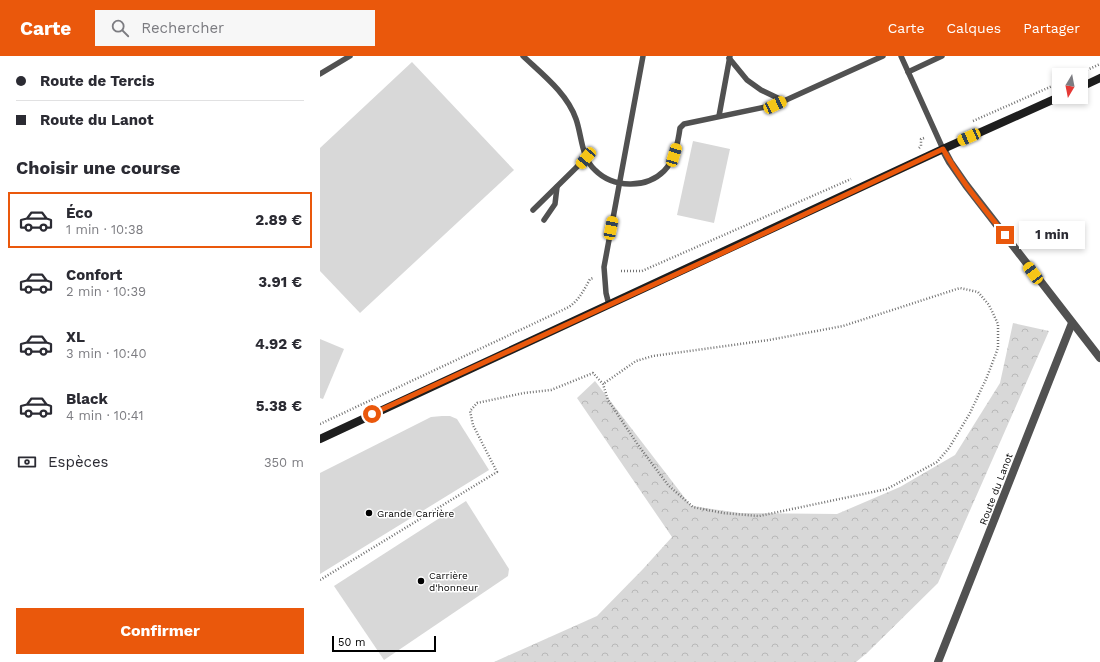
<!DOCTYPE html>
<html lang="fr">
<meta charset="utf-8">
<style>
:root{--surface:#fff;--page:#f7f7f7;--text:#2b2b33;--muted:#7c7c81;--line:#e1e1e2;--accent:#ea580c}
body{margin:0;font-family:"Work Sans",sans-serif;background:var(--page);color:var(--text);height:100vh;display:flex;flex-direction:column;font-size:15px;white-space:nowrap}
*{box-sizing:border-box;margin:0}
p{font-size:13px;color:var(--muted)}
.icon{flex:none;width:22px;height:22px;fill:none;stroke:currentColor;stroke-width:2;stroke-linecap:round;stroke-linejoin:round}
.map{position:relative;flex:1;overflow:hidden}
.drawer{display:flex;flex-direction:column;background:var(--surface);width:320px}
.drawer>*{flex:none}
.top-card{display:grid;align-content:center;height:88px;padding:0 16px;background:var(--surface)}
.needle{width:26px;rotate:190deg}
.controls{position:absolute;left:732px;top:12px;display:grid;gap:8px}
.controls a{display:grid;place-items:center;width:36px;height:36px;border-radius:0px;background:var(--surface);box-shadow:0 2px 6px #0003;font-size:20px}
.scale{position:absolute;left:12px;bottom:10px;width:104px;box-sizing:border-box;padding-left:4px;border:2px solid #000;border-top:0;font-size:11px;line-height:14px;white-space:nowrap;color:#000;-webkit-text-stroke:3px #fff;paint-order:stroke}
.end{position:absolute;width:18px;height:18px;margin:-9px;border:5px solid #ea580c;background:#fff;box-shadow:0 0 0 2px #fff}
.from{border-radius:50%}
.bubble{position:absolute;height:28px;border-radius:0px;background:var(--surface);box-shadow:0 2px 6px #0003;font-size:13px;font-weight:700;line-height:28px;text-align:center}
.car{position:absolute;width:12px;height:24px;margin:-12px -6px;border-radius:5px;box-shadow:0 0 3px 1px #0007;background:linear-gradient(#f5c518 24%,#345 0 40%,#f5c518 0 76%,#345 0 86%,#f5c518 0)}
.top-card b{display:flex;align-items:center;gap:14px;height:38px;font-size:15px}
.top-card b+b{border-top:1px solid var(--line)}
.top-card i{width:10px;height:10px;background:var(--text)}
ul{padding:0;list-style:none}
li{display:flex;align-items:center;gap:12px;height:56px;margin:0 8px 6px;padding:0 8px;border:2px solid transparent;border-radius:0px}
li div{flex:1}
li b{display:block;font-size:15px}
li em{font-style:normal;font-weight:700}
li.current{border-color:var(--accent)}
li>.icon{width:36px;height:36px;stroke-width:1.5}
h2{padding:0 16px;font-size:18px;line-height:48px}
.pay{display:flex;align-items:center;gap:10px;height:44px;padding:0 16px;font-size:15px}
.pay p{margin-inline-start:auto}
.action{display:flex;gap:8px;margin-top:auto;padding:8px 16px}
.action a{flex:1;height:46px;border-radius:0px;background:var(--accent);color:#fff;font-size:16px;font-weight:700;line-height:46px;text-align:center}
header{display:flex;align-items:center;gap:24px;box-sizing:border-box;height:56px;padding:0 20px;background:var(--accent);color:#fff}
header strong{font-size:19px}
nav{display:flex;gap:22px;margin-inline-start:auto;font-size:14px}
.search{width:280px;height:36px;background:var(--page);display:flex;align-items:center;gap:10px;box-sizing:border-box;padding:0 14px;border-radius:0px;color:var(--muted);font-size:15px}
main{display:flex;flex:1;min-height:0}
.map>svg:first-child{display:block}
.forest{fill:url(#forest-crowns)}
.garden{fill:#d8d8d8}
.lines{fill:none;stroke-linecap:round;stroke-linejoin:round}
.path{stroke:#737373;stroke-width:2.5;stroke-dasharray:1 2;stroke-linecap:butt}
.service{stroke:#515151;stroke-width:5.5}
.minor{stroke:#515151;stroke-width:8}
.secondary{stroke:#1e1e1e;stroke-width:8}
.route{stroke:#ea580c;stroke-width:5}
.poi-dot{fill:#000;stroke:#fff;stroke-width:1.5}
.labels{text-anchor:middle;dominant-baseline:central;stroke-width:3;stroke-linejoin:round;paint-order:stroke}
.street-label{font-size:10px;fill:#000;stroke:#fff}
.poi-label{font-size:10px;fill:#000;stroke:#fff;text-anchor:start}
</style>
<header>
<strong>Carte</strong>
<div class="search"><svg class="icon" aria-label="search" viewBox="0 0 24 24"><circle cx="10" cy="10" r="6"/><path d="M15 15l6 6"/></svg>Rechercher</div>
<nav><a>Carte</a><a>Calques</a><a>Partager</a></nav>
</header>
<main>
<section class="drawer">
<div class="top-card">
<b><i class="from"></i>Route de Tercis</b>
<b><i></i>Route du Lanot</b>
</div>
<h2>Choisir une course</h2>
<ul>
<li class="current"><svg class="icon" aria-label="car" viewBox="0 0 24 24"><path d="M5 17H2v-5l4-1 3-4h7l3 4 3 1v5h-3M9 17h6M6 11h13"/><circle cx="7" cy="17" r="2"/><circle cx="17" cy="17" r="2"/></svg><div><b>Éco</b><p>1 min · 10:38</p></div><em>2.89 €</em></li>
<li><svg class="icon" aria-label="car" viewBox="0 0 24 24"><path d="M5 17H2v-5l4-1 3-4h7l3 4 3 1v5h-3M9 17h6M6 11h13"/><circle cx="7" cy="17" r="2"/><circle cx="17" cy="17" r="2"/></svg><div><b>Confort</b><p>2 min · 10:39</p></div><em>3.91 €</em></li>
<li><svg class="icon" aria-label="car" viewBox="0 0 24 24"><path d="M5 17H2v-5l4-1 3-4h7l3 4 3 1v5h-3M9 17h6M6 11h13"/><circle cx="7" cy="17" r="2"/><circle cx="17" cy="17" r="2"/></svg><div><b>XL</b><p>3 min · 10:40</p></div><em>4.92 €</em></li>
<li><svg class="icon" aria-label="car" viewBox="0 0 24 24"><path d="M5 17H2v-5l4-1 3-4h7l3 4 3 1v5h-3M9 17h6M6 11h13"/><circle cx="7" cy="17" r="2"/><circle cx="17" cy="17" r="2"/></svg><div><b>Black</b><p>4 min · 10:41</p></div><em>5.38 €</em></li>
</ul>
<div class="pay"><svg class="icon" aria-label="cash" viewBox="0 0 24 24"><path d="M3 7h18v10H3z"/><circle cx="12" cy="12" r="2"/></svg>Espèces<p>350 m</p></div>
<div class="action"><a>Confirmer</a></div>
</section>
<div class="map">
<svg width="780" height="606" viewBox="0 0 780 606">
<defs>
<pattern id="forest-crowns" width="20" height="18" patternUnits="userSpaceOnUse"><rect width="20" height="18" fill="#d8d8d8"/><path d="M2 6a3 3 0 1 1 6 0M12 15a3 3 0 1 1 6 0" fill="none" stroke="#b8b8b8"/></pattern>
</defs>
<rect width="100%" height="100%" fill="#fff"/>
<path class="forest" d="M693,267L729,275L618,527L547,597L536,606H174L277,560L323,513L352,481L257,342L275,325L371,450L420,457L517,458L580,431L635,399L680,327Z"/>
<g class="garden">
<path d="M92,6L194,114L40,257L0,215V92Z"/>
<path d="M373,85L410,93L394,167L357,159Z"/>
<path d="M0,283L24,293L3,343L0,342Z"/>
<path d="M122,360H130L137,363L169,414L0,518V417L111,361Z"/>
<path d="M146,445L189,513L188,520L64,604L14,530Z"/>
</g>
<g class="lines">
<g class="path">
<path d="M756,19L780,8"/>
<path d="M653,65L739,27"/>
<path d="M599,92L601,90V83L604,82"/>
<path d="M301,215H322L531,123"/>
<path d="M0,368L249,251C259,244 264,234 270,223L273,222"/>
<path d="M0,524L177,416L153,369L150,355L157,347L204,337L231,334L273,317L283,328L288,344L318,389L348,429L373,451L403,457L439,460L567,433L617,406L629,392L650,357L667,321L678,292V268L669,249L658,236L640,232L523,270L449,284L333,300L316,305L283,328"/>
</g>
<g class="service">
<path d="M203,0C222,18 247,37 256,63C262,80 261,101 275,114C293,132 326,133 344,115C355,104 358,86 360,72L364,68L455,49L563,0"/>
<path d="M581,0L623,93"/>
<path d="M409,2L427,24L441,34L464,45"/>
<path d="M588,16L622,0"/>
<path d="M0,18L30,0"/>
<path d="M399,60L410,0"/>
<path d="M213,154L266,102"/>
<path d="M224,164L235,148L237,131"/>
<path d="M289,249L286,237L284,211L323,0"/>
</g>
<g class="minor">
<path d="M623,93L630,106L646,129L780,302"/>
<path d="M618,606L752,267"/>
</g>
<g class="secondary">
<path d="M761,31L780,22"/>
<path d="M0,383L623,93L739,41"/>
</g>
</g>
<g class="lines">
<path class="route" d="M52,358L400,198L623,93C640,124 663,151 685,179"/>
</g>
<g class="poi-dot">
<circle cx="49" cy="457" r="4"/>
<circle cx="101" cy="525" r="4"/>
</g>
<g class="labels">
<g class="street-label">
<text transform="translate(676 433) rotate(-69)">Route du Lanot</text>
</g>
<g class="poi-label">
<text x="57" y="457">Grande Carrière</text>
<text x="109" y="519">Carrière<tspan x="109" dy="12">d'honneur</tspan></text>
</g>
</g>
</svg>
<div class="controls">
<a><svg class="needle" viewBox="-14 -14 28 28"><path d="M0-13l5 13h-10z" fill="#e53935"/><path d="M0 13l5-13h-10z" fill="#7c7c81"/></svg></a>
</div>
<div class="scale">50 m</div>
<i class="end from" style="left:52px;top:358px"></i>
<i class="end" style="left:685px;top:179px"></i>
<div class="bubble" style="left:699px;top:165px;width:66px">1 min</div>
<i class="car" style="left:455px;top:49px;rotate:65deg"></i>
<i class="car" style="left:649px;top:81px;rotate:246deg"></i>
<i class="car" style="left:354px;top:99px;rotate:17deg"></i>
<i class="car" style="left:266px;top:102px;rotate:220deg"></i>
<i class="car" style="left:291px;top:172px;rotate:11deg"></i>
<i class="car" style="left:713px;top:217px;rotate:323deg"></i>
</div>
</main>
